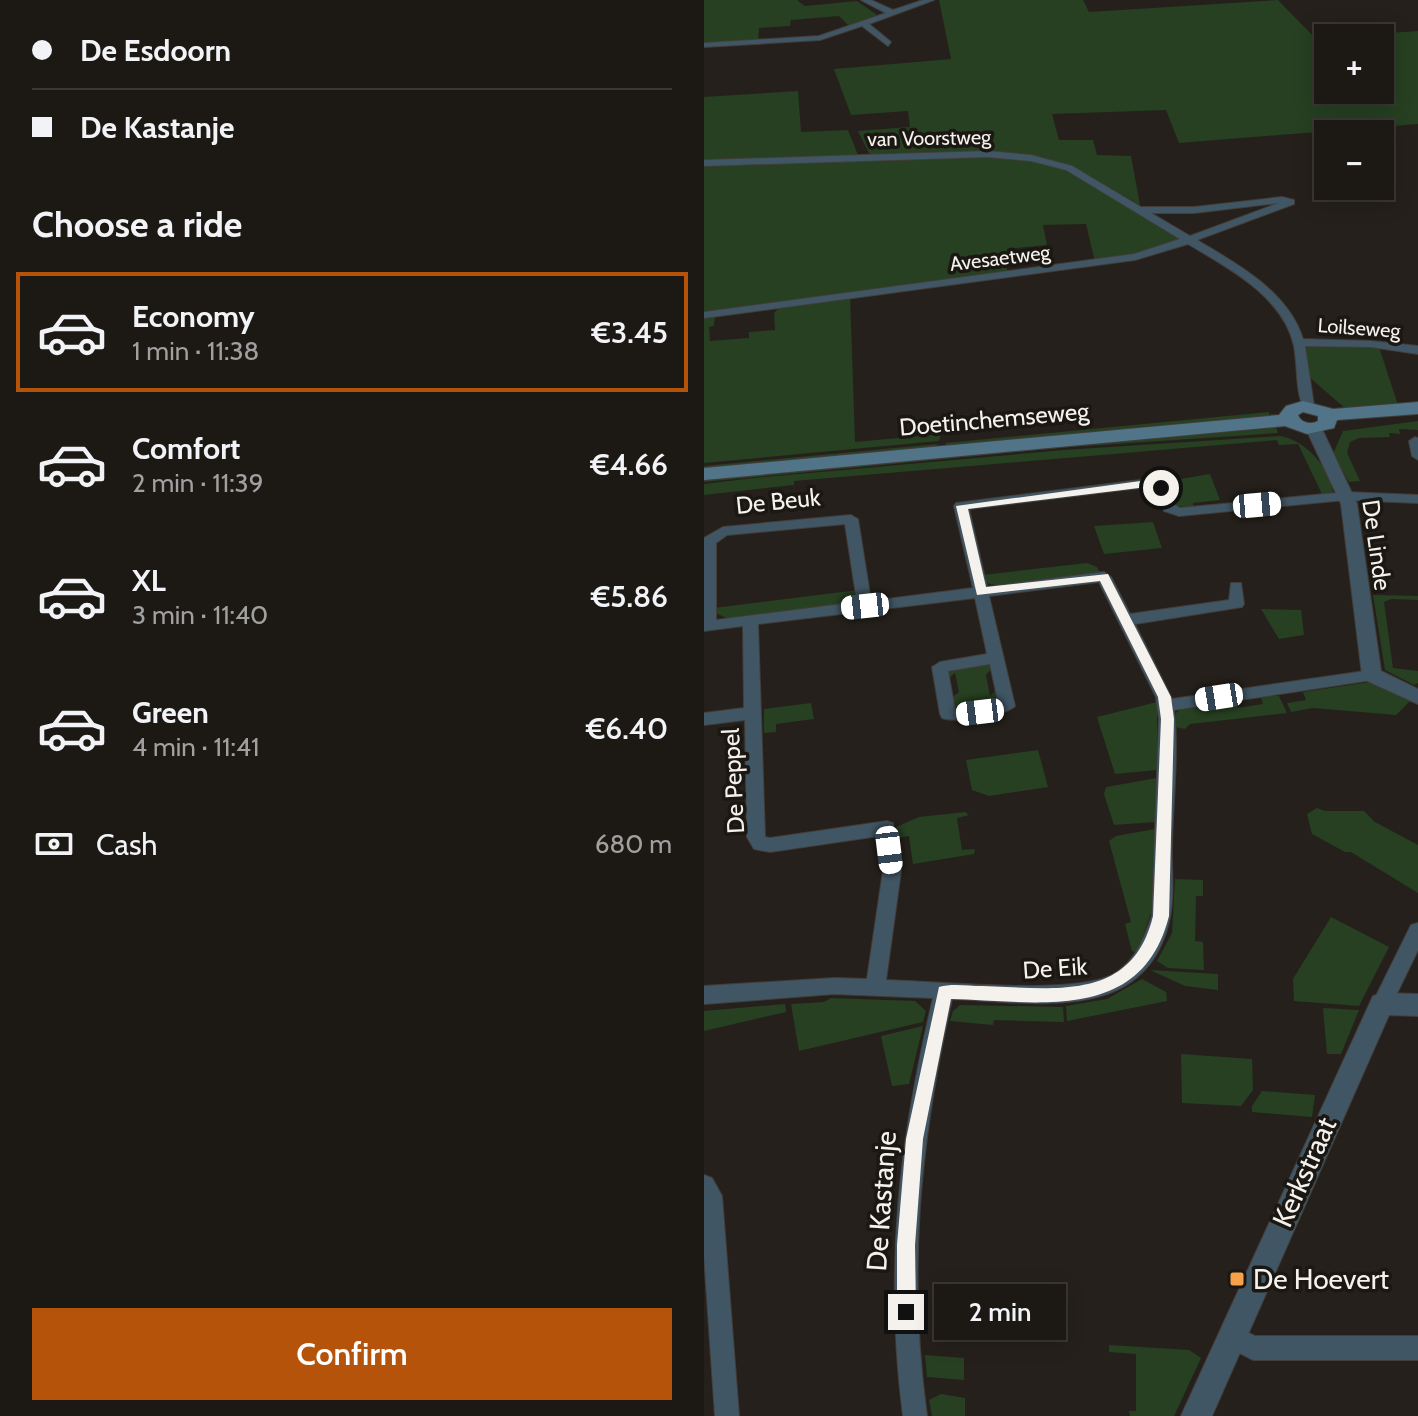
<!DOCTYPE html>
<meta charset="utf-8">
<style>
:root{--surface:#1c1814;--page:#292522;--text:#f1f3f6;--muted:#a0a0a0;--line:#3a3734;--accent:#b45309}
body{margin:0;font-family:Cabin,sans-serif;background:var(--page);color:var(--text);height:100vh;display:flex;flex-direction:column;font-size:30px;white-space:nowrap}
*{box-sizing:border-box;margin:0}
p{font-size:26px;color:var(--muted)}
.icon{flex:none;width:44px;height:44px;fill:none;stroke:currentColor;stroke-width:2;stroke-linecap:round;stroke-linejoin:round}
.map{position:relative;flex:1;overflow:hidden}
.sheet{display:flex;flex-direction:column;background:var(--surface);width:704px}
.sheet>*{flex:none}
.top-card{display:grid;align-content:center;height:176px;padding:0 32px;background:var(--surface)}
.tools{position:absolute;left:610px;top:24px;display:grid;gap:16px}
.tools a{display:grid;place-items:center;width:80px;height:80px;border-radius:0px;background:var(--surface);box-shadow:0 4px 20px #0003,0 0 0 2px var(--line);font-size:40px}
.end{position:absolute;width:36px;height:36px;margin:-18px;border:10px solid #f5f2ee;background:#111;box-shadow:0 0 0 4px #111}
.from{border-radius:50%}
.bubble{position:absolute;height:56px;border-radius:0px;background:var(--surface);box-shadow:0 4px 20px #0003,0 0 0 2px var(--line);font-size:26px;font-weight:600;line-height:56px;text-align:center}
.car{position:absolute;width:24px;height:48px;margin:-24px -12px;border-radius:10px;box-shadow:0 0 6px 2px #0007;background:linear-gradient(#fff 24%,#345 0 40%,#fff 0 76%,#345 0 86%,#fff 0)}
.top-card b{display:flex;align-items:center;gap:28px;height:76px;font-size:30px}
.top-card b+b{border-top:2px solid var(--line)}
.top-card i{width:20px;height:20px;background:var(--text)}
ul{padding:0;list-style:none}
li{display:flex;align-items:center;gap:24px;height:120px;margin:0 16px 12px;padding:0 16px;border:4px solid transparent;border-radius:0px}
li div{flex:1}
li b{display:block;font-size:30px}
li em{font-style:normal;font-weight:600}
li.selected{border-color:var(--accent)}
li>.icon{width:72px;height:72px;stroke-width:1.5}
h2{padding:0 32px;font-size:36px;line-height:96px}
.pay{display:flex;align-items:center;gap:20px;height:88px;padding:0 32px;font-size:30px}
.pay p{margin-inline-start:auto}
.primary-button{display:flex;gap:16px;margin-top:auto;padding:16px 32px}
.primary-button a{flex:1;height:92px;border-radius:0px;background:var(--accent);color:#fff;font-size:32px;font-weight:600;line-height:92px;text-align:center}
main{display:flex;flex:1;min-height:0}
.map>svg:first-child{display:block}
.green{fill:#264021;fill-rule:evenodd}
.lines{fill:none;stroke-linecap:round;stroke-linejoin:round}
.minor-casing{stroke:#423d39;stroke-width:2}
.tertiary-casing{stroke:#423d39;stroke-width:2}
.secondary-casing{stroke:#423d39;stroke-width:2}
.minor{fill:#415664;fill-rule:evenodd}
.tertiary{fill:#415664;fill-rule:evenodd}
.secondary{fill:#517489;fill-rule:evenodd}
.route{fill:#f5f2ee}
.poi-dot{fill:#f7a248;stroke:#1b1712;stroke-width:3}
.labels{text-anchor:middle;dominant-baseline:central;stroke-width:7;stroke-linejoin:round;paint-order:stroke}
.far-street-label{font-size:20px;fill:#f5f2ee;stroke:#1b1712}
.street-label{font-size:24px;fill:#f5f2ee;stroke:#1b1712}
.near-street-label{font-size:28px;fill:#f5f2ee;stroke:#1b1712}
.near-poi-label{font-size:28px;fill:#f5f2ee;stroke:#1b1712;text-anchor:start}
</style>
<main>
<section class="sheet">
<div class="top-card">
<b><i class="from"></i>De Esdoorn</b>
<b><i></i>De Kastanje</b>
</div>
<h2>Choose a ride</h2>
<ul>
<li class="selected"><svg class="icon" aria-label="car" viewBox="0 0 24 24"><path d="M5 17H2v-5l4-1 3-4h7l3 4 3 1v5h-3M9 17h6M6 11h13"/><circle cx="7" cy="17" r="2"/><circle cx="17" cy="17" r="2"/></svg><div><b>Economy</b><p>1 min · 11:38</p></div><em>€3.45</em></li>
<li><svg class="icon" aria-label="car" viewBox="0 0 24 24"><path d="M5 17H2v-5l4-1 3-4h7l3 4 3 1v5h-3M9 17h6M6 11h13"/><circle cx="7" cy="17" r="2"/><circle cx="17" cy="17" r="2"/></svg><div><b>Comfort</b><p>2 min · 11:39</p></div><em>€4.66</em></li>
<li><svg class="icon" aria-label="car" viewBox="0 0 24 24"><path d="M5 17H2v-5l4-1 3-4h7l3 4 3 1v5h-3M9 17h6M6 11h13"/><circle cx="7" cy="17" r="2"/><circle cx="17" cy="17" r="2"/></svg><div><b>XL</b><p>3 min · 11:40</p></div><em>€5.86</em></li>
<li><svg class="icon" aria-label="car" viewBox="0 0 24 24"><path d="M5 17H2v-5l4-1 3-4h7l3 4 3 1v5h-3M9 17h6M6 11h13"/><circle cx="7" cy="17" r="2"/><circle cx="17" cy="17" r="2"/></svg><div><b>Green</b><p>4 min · 11:41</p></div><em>€6.40</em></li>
</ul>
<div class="pay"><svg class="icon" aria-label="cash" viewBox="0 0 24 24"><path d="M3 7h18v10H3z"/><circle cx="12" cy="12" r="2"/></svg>Cash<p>680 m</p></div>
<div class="primary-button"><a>Confirm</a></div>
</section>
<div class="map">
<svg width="714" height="1416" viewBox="0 0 714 1416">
<rect width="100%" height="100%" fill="#25201b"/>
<g class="green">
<path d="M0,0H93L101,6L153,1L173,15L145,26L135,16L87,20L86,26L55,28L54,41L0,44Z"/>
<path d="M235,0H379L385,12L574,0L611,38L714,31V124L475,143L462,110L348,114L355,140H389L393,155L427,156L436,205L375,170L330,157L166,155L154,131L206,127L204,111L147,115L130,69L247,59ZM624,38H676V90H624Z"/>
<path d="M94,91L97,132L144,130L154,155L0,162V97Z"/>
<path d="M269,156L324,159L357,168L481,240L439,253L391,262L382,224L339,225L343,245L303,249V273L0,313V165Z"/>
<path d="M146,294L151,442L237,434L235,441L0,463V316L11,315L10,326L5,327L6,341L45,338V332L71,330L70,313L79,304Z"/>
<path d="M645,344L675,347L694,405L642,409L604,376L602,347Z"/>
<path d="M565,412L566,416L244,447L241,443Z"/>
<path d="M714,421V430L695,429L696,434L685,433L686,437L655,438L646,442L643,453L656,481L645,482L629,454L639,431Z"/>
<path d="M571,425L574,433L366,447L0,482V477Z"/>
<path d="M577,436C602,441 626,468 629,492L618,494L594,444L575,445L573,440L90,481V485L0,495V484L50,478L360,450Z"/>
<path d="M233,444L231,448L0,470V466Z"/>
<path d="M506,474L516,500L489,503L490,508L472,506L459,482Z"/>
<path d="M449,522L458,548L400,554L390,526Z"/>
<path d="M383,563L393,567L396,573L296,586L282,583L278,575Z"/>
<path d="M154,590L151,601L145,604L25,619L11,613L10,608Z"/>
<path d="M669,595L714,596V600L687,599L680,602L689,668L714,671V683L710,685L681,670Z"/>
<path d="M557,609L597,610L600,635L575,639Z"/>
<path d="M289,662L290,666L282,675L286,696L295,688L297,701L292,707L279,701L254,705L260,711H252L245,700L255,692L251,673L242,681L241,670Z"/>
<path d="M666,682L708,699L692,715L609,708L587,712L583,703L602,700L599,692Z"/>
<path d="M556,695L575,696L583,713L486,724L481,729L471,727L472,713L477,708L530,699L534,708L559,704Z"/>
<path d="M453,702V770L411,774L393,717Z"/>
<path d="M107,703L110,719L72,724V732L60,733V709Z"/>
<path d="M334,750L344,787L285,796L268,790L262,760Z"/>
<path d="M453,778L451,822L410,825L400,794L402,787Z"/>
<path d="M613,808L621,811H660L671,822L714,845V893L647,852H641L608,834L603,814Z"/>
<path d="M261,812L265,815L253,818L258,850L271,849L270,854L209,864L205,836L193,838L192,827L215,817Z"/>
<path d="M451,829L447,913L433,953L428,951L421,924L427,922L405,841L412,836Z"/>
<path d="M471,879L499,880V896H492L491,941L499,942L500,970L464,968L453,961L468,933Z"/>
<path d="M627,917L685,947L655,1006L590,1001L589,979Z"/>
<path d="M446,970L514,974V990L481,986Z"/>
<path d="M438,979L462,992L463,1001L363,1021L362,1006L403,999Z"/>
<path d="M127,998L211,1001L222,1011L219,1022L95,1051L87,1004L120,1002Z"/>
<path d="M81,1004L82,1012L0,1031V1011Z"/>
<path d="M256,1005L359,1007L360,1022L290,1020L289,1025L246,1021L249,1011Z"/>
<path d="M619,1008L655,1010L637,1054H623Z"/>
<path d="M219,1026L205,1084L188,1086L177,1036Z"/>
<path d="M477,1054L548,1059L549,1090L537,1106L478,1103Z"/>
<path d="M558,1091L611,1095L608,1117L548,1112V1106Z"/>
<path d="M405,1345L485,1350L497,1358L470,1416H426L425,1411H432V1354L405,1352Z"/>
<path d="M221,1355L260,1358V1380L223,1377Z"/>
<path d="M237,1394L261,1398V1416H228L225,1400Z"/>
</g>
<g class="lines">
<defs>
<g id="minor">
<path d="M157,0H167L189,10L219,0H230L165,24L187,42L184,46L158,26L116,40L0,47V43L115,36L182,13Z"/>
<path d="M283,151L327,155L368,166L437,207H490L578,197L590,200V204L493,240C533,264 584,291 599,339L667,341L714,346V354L667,347L601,346L610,406L608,409H600C591,390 594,367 590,346C579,296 524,268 484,244L431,260L0,318V312L430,254L476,239L362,170L327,161L283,157L0,166V160ZM575,203L486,236L447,213H490Z"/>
<path d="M711,437L714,438V460L708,456L705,441Z"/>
<path d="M444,479L460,483L471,505L476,508L642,492L714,495V503L642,500L475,516L460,511L450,489L444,487L265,509L283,587L400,572L407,577L426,614L525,600L527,583H537L540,604L538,607L431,624L468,699L668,670L676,675L668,680L470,710C475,750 469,802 468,844C467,867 471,894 466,917C444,1026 331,1002 248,999C216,1142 203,1270 223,1416H199C180,1269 195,1142 229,998L130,994L0,1004V986L130,978L163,979L179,871L175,836L66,852L50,849L43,837L41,720L0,725V713L40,708L39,626L0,631V538L19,527L147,515L154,519L167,601L269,588L250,506L252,503ZM141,524L153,602L12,620V543L23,535ZM395,582L452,697L455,719L448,916C440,938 433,958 413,972C378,997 230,981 182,980L197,871L189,823L183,821L66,838L61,837L54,624L271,598L283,654L236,662L228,667L236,714L238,718C252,723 301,716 311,706L285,596ZM286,664L294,702L251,710L244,671Z"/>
<path d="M714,923V950L685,1010L678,1013L671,1010L668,1004L671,998L707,925Z"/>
<path d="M0,1175L8,1178L18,1196L35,1416H11L0,1255Z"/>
<path d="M528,1325L551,1336H714V1360H549L520,1345L516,1337L520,1329Z"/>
</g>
<g id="tertiary">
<path d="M610,424L618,429L653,504L677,671L714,689V704L661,680L658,675L637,504L602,429Z"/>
<path d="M678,993L714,994V1016L685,1015L508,1416H477L669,996Z"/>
</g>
<path id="secondary" d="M599,401L629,409L714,402V414L633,420L630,428L603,434L581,426L0,480V468L575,415L582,406ZM599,412L614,416V421C607,425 597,423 594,415Z"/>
</defs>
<use href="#minor" class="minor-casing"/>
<use href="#tertiary" class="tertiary-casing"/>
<use href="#secondary" class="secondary-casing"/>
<use href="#minor" class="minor"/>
<use href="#tertiary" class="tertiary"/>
<use href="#secondary" class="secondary"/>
</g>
<path class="route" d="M444,480L462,488L457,491L443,487L264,509L282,587L404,574L467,697L470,719L465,916C438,1024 333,1001 247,999L219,1139L211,1245L212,1312L202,1321L193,1312V1245L202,1139L235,987C248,983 264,986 278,986C349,988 428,1003 449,916L457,719L454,697L396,581L273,595L252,506Z"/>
<rect class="poi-dot" x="525" y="1271" width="16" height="16" rx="4"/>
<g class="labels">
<g class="far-street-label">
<text transform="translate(225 138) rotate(-1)">van Voorstweg</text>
<text transform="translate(296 258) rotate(-7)">Avesaetweg</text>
<text transform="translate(655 328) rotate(4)">Loilseweg</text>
</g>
<g class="street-label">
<text transform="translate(290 419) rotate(-5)">Doetinchemseweg</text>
<text transform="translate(74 501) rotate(-6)">De Beuk</text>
<text transform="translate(673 545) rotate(82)">De Linde</text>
<text transform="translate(29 781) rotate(-93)">De Peppel</text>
<text transform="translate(351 968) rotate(-4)">De Eik</text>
</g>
<g class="near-street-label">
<text transform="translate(600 1172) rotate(-66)">Kerkstraat</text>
<text transform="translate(177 1201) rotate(-86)">De Kastanje</text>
</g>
<g class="near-poi-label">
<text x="549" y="1279">De Hoevert</text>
</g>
</g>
</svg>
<div class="tools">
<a>+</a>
<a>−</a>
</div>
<i class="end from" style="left:457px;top:488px"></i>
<i class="end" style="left:202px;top:1312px"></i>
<div class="bubble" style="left:230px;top:1284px;width:132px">2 min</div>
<i class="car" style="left:553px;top:505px;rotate:85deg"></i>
<i class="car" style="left:161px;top:606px;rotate:264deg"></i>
<i class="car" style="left:515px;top:697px;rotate:261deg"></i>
<i class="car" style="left:276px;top:712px;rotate:263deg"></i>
<i class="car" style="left:185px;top:850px;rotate:173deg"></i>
</div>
</main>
